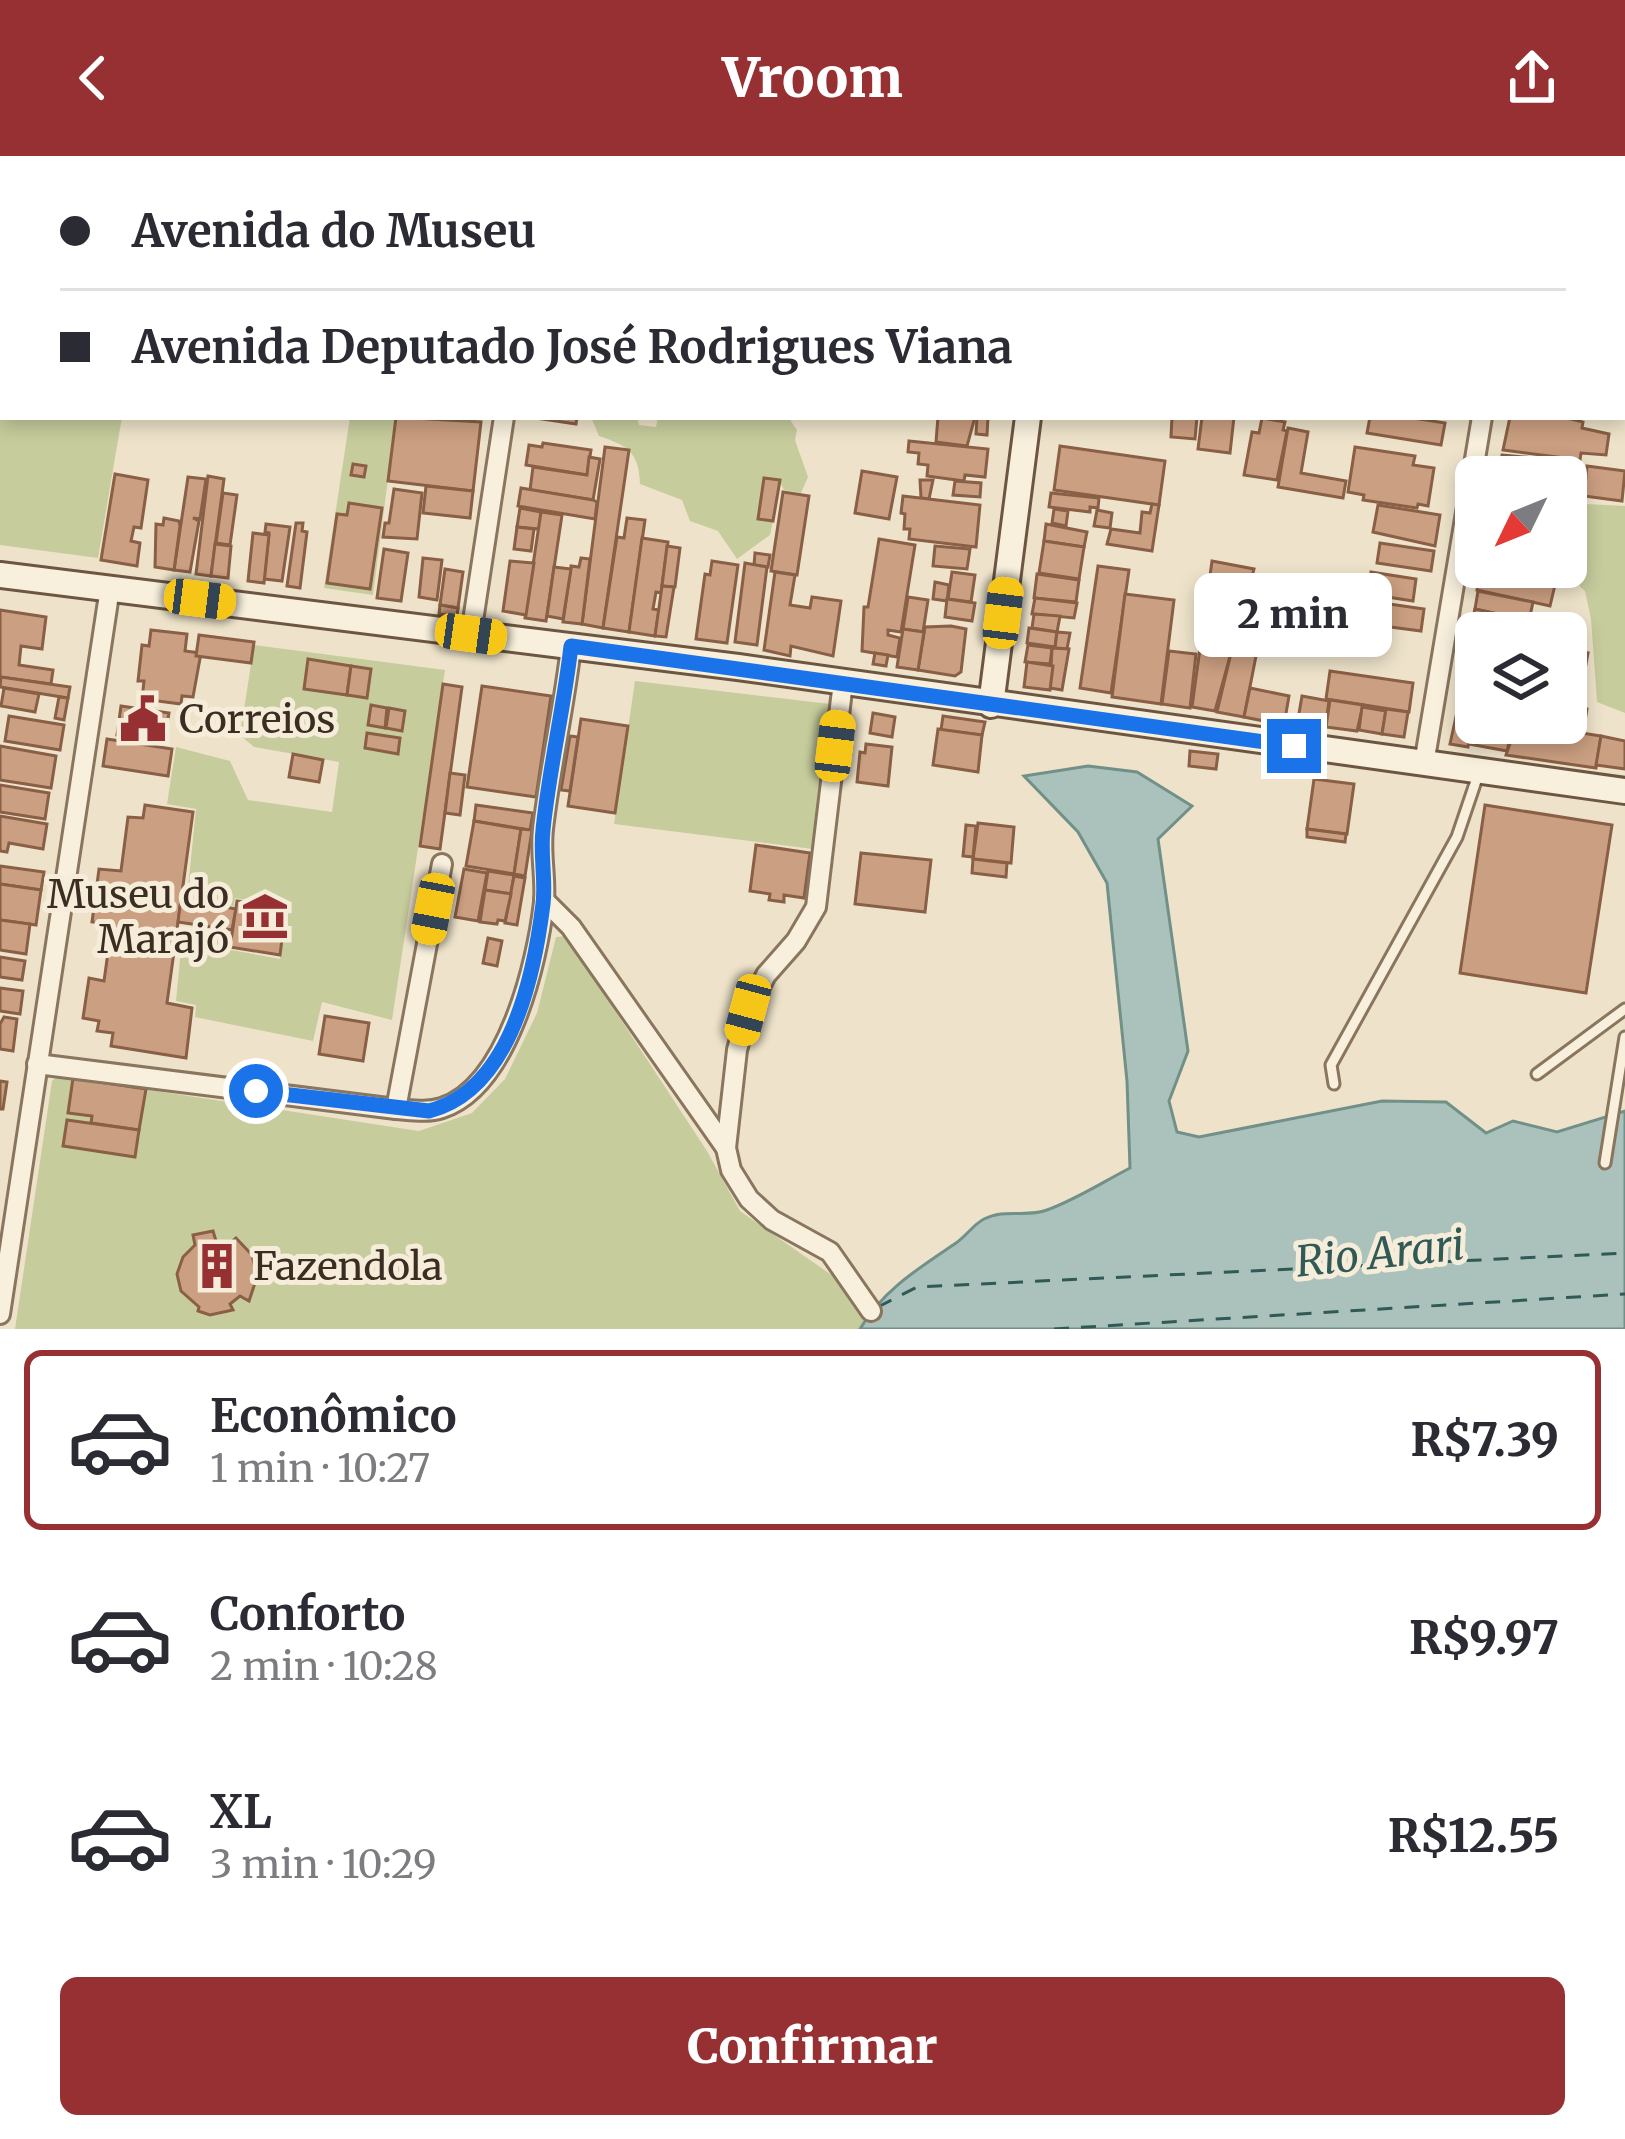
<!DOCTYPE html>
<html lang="pt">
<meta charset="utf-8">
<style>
:root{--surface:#fff;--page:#f2f2f3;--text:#2b2b33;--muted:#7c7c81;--line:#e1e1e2;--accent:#973032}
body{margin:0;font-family:Merriweather,serif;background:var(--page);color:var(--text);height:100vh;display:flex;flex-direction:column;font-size:45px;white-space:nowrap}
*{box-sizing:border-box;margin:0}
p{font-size:39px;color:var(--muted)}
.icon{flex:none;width:66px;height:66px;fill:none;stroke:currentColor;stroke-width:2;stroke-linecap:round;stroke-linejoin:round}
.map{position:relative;height:1173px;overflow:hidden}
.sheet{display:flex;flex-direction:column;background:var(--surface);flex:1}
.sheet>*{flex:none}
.hud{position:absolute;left:0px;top:0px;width:1626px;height:264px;box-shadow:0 6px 18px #0003;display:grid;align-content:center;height:264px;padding:0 60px;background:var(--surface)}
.needle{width:78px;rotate:227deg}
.controls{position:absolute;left:1455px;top:300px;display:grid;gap:24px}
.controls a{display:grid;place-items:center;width:132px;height:132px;border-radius:18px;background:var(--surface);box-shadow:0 6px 18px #0003;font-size:60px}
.end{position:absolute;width:54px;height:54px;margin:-27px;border:15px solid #1a73e8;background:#fff;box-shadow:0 0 0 6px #fff}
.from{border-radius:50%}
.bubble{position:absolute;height:84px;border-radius:18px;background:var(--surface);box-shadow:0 6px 18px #0003;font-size:39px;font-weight:800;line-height:84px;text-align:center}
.car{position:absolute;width:36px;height:72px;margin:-36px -18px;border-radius:15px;box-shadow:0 0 9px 3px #0007;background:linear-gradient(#f5c518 24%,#345 0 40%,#f5c518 0 76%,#345 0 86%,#f5c518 0)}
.hud b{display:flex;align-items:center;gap:42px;height:114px;font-size:45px}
.hud b+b{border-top:3px solid var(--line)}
.hud i{width:30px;height:30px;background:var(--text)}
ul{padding:21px 0 0;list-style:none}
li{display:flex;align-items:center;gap:36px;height:180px;margin:0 24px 18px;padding:0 36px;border:6px solid transparent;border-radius:18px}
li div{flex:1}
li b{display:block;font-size:45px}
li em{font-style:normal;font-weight:800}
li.current{border-color:var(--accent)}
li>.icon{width:108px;height:108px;stroke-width:1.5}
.action{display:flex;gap:24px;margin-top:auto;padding:24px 60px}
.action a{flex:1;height:138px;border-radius:18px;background:var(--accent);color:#fff;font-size:48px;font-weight:800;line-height:138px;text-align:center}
header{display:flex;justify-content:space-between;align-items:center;height:156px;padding:0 60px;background:var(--accent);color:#fff;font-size:54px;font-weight:800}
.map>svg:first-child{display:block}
.green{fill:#c7cc9d}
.water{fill:#aac2bb;stroke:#719188;stroke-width:3}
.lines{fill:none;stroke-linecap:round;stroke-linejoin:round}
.ferry{stroke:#315a57;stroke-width:3;stroke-dasharray:15 12;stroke-linecap:butt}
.building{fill:#cb9f81;stroke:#895f45;stroke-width:3}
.lane-casing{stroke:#8a755e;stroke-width:15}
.street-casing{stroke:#8a755e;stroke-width:24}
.secondary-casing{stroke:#6c5641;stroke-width:30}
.lane{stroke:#f8f0dd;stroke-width:9}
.street{stroke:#f8f0dd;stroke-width:18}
.secondary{stroke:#f8f0dd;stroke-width:24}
.route{stroke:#1a73e8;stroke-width:15}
.labels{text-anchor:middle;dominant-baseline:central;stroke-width:10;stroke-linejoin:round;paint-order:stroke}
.poi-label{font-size:39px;fill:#3b2d21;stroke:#f5edd9;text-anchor:start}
.water-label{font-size:42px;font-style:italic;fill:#315a57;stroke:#f5edd9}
</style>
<header><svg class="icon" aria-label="back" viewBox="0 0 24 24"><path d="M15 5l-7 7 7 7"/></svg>Vroom<svg class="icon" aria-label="share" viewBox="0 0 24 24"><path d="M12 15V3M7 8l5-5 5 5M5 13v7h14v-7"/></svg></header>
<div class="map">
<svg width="1625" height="1173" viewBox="0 0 1625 1173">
<rect width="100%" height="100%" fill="#eee3ca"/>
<g class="green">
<path d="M0,22L3,261H122L98,402L0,389Z"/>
<path d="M350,261H396L373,439L324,432Z"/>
<path d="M591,261H637L639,269L656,271L658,261H788L797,274L795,284L808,321L801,337L784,334L779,324L765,322L758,362L773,365L770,379L737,403L718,375L690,365L682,344L640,328C639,296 628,290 599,280Z"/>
<path d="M1566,347L1625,350V557L1597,546L1591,463L1585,435L1559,411H1566Z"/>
<path d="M254,489L445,514L392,864L322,846L313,885L195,861L196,849L176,845L183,772L229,777L226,793L280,803L289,752L235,742L234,750L187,742L196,653L167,648L176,591L230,605L248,644L332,656L339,606L254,591L240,579Z"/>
<path d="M635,525L830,548L813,693L614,668Z"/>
<path d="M566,780L707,995L740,1055L833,1120L871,1155L860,1173H15L52,925L58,920L419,975L472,957L505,923L537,857L556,781Z"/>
</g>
<path class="water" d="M1088,610L1137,616L1192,650L1158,683L1188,895L1169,945L1177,976L1199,981L1382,945L1446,946L1486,977L1513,965L1557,976L1625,955V1173H860C883,1134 919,1112 956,1087C966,1080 974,1068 984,1063C1005,1052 1026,1062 1047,1054C1075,1044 1103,1026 1130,1012L1127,925L1107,727L1078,676L1024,620Z"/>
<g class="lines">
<g class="ferry">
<path d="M878,1151L917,1131L1625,1097"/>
<path d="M1054,1173L1625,1138"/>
</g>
</g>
<g class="building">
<path d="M1106,0H1156L1106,3Z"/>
<path d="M396,261L481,266L473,335L388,325Z"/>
<path d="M529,261H577L576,268Z"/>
<path d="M938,261H975L967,290L936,286Z"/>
<path d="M977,261H988L987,279L976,278Z"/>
<path d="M1172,261H1197L1195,283L1171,281Z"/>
<path d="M1202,261H1234L1230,297L1198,293Z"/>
<path d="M1370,261H1407L1445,267L1441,289L1367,277Z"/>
<path d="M1510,261H1563L1583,266L1582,272L1609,278L1606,299L1581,297L1580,304L1503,294Z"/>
<path d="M1262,262L1285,266L1283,274L1287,275L1277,324L1244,319L1252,276L1259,277Z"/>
<path d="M1288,272L1308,276L1301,317L1346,325L1343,342L1278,331Z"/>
<path d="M909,285L988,293L985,321L965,319L964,325L927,320L928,309L918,308L919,297L908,296Z"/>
<path d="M543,287L591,294L587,319L526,309L529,289L542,291Z"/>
<path d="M1060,290L1165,305L1159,349L1054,334Z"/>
<path d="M605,291L629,294L603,472L582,468Z"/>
<path d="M1355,291L1415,300L1413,309L1434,312L1428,350L1418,348L1417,352L1363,344L1364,339L1348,336Z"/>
<path d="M1502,299L1546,303L1560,308L1559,315L1565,316L1564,321H1498Z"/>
<path d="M589,301L600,303L593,344L530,334L533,311L587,319Z"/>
<path d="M353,308L366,310L364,321L351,319Z"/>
<path d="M1587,310L1625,315L1622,345L1584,340Z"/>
<path d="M862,315L897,321L889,363L855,357Z"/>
<path d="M115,318L148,324L141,372L134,371L131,385L140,387L137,410L101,404Z"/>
<path d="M208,320L224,323L211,420L196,418Z"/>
<path d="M188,321L206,323L200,363L193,362L199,365L190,416L174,414Z"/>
<path d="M764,322L780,324L773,365L758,363Z"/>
<path d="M920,324H933L929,343L921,342Z"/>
<path d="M955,325L981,327L980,341L953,339Z"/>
<path d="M426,330L473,335L470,362L423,357Z"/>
<path d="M521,332L593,344L597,346L595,363L518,350Z"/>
<path d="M394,333L422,337L417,383L383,381L385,367H389Z"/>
<path d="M783,336L809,340L797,419L771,415Z"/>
<path d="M223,337L237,339L230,389L216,387Z"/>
<path d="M1051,337L1099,342L1098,352L1090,351V356L1049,351Z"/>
<path d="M903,340L980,349L976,391L909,383L910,373H904L905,358L901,357Z"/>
<path d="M349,347L382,352L370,433L327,427L337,358L347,359Z"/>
<path d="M1152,348L1159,349L1152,395L1107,388L1111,373L1140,377L1142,356L1150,357Z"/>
<path d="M1378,349L1440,359L1435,390L1373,376Z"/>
<path d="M520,352L541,356L539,373L517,371Z"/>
<path d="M1054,353L1068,355L1066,370L1052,367Z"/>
<path d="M1097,354L1112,357L1110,372L1094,370Z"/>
<path d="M541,356L562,359L546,465L525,462Z"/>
<path d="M164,362L179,365L180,370L174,414L155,411L156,368L163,369Z"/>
<path d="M627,362L645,364L629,476L603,472L617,381L624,382Z"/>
<path d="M296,367H303L302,375L307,376L300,432L287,430Z"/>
<path d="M266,368L290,371L282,425L264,423L269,377L265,376Z"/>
<path d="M1046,368L1087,376L1084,391L1044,385Z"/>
<path d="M517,371L534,373L531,395L514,393Z"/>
<path d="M253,377L269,379L264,427L248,425Z"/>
<path d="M642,382L668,386L661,437L656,436L653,453L659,454L655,480L629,476Z"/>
<path d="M879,383L915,389L901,476L888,474V479L900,482L897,501L862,495L864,451H868Z"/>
<path d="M1044,385L1084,391L1079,423L1039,417Z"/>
<path d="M1380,387L1434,395L1431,415L1377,407Z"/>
<path d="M215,388L231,390L228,422L211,420Z"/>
<path d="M667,390L680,392L675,431L662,430Z"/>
<path d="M935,390L970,393L967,413L933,410Z"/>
<path d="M384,393L408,397L401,445L377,442Z"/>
<path d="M755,397L770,399L768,411L754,409Z"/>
<path d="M423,402L442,404L437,444L419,441Z"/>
<path d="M581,402L590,403L582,468L563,466L571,410L579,411Z"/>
<path d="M510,405L534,407L526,459L503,455Z"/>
<path d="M712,405L738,409L727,487L696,483L705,418L710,419Z"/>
<path d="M1212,405L1254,413L1215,555L1192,551Z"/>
<path d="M745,407L767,411L757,489L735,486Z"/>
<path d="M1098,410L1129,414L1111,537L1080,532Z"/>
<path d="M554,411L571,413L563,463L547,460Z"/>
<path d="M1485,411H1539L1536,425L1484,414Z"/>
<path d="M445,413L463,416L458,452L440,449Z"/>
<path d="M1481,413L1555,429L1550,450L1477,434Z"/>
<path d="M775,416L795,419L790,449L810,452L812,441L841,445L833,500L791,490L790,500L764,494Z"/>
<path d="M952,416L975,419L971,446L948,443Z"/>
<path d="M1371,416L1416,423L1413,445L1368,438Z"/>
<path d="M1037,418L1079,424L1076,446L1034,442Z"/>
<path d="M935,426L949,429L947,445L933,443Z"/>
<path d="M662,430L674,431L666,481L655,480Z"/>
<path d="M1478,435L1533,446L1529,465L1475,453Z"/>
<path d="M1125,438L1174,444L1161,548L1112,541Z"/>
<path d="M908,441L928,444L923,476L903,473Z"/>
<path d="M1035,442L1077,447L1074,462L1032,458Z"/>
<path d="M947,443L975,447L972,465L945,461Z"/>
<path d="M1355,443L1424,453L1421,475L1352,466Z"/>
<path d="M440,449L458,452L457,460L439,458Z"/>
<path d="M1475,453L1529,465L1536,468L1533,477H1492L1470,471Z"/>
<path d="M0,454L46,461L42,493L21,490L19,509L53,514L51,528L0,521Z"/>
<path d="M1034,458L1060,460L1057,476L1032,472Z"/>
<path d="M951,470L966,473L961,516L955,520L918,514L925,471Z"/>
<path d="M1470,471L1492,477H1476V494L1466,491Z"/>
<path d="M1029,472L1057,476L1055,491L1027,487Z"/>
<path d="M903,473L924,476L918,514L897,511Z"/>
<path d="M151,474L187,478L185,495L201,497L193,541L182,540L181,548L142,543L144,525H138L142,489L149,490Z"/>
<path d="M1057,476L1070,477L1067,493L1055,492Z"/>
<path d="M199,479L254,486L251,507L196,500Z"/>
<path d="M1028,489L1052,492L1050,508L1025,506Z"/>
<path d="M1233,489L1258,490L1244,561L1217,556Z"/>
<path d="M1052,492L1069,493L1062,534L1050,532Z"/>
<path d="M1566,492L1588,497L1584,519L1566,515Z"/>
<path d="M1169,495L1196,498L1190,552L1162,548Z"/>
<path d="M875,497L888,499L886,510L873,508Z"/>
<path d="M1466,500L1476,502V524L1461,521Z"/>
<path d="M308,503L351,510L347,539L304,533Z"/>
<path d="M1027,506L1053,510L1050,534L1024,531Z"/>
<path d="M351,510L371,513L367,542L347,539Z"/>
<path d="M1330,515L1413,527L1409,556L1326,543Z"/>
<path d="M1,521L70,531L68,542L0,531Z"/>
<path d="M443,528L462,531L440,693L420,690Z"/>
<path d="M482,530L551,540L536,641L467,631Z"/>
<path d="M1469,531L1476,532V558L1464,555Z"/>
<path d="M4,532L39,538L35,556L1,550Z"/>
<path d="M1250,532L1289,540L1284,569L1244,561Z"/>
<path d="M1302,540L1329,545L1325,573L1297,569Z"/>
<path d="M59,541L68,542L64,564L55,562Z"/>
<path d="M1330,544L1363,549L1357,575L1326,571Z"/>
<path d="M371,549L387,552L385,572L368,569Z"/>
<path d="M1566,549L1587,553L1583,577L1528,567H1566Z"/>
<path d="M121,550L169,557L164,586L117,579Z"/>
<path d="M1362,551L1386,555L1382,578L1359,574Z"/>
<path d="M389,552L405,555L402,575L386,572Z"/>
<path d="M1386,553L1408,556L1404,581L1382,578Z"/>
<path d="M1457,556L1473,559L1468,591L1450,588Z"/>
<path d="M873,557L895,561L892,581L870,577Z"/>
<path d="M1473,559L1476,567H1514L1507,595L1469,588Z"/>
<path d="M9,560L64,569L60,594L5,585Z"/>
<path d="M943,560L985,566L982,579L941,574Z"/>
<path d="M581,563L628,570L615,657L568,650Z"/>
<path d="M1517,567L1601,580L1596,612L1506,599Z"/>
<path d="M938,573L982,579L978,616L933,609Z"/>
<path d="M367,577L400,582L398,598L365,592Z"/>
<path d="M570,580L578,581L570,635L561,634Z"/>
<path d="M1601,580L1625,585V613L1596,609Z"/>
<path d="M107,583L172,593L168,620L103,610Z"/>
<path d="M866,588L892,591L888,630L857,626L860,596L865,597Z"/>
<path d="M0,590L56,600L51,632L0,624Z"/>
<path d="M1190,595L1218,598L1216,613L1189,610Z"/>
<path d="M293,598L323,604L319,626L289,621Z"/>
<path d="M450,617L465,619L460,659L445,657Z"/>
<path d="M1314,623L1354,628L1347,678L1307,673Z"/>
<path d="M0,629L49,637L45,663L0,656Z"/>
<path d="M145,649L193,656L167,847L192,852L186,902L111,890L113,877L97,875L99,865L83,862L89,822L104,825L112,768L92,766L99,713L121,715L128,661L143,662Z"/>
<path d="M476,649L533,657L530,674L474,665Z"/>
<path d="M1485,649L1612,669L1586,837L1460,817Z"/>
<path d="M0,660L47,668L43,693L9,687L7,696L0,695Z"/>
<path d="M474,665L521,673L514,718L466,710Z"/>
<path d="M978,667L1014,671L1011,707L973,703Z"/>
<path d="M966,669L976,670L973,701L963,700Z"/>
<path d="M521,673L532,674L525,720L514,718Z"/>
<path d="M1307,673L1346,678L1345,686L1307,681Z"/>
<path d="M756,689L810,697L804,742L784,739V746L769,744L770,738L750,735Z"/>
<path d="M861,697L931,704L925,756L855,748Z"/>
<path d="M973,703L1007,707L1006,721L972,717Z"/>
<path d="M0,710L44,716L41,734L0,728Z"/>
<path d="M464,713L487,717L478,765L455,761Z"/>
<path d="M488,715L514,719L511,738L485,734Z"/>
<path d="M514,720L525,722L517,769L505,767Z"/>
<path d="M0,728L41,734L36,769L0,764Z"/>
<path d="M485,734L511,738L505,765L498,764L497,768L480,766Z"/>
<path d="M181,743L236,753L232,774L178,766Z"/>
<path d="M237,745L286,753L280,799L230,791Z"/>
<path d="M0,764L30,768L26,798L0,794Z"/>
<path d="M488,782L502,785L497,810L483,807Z"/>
<path d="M0,801L25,805L22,824L0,821Z"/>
<path d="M0,832L23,835L20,858L0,855Z"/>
<path d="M325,860L369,867L363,905L319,898Z"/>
<path d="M4,861L17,863L13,895L0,893V868Z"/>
<path d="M73,922L146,933L139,974L91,967L92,960L68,957Z"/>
<path d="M0,925L7,926L3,953H0Z"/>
<path d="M67,964L139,974L135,1001L63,990Z"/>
<path d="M213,1075L216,1085L228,1089L236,1082L252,1099L257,1121L249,1145L240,1140L230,1148L233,1154L210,1159L198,1155L199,1151L181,1135L177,1118L183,1101L195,1089L193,1079Z"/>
</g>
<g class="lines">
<defs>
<g id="lane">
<path d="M1537,918L1625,853"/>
<path d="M1334,928L1331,909L1457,681L1479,616"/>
<path d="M1605,1007L1625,881"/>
</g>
<g id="street">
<path d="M100,0L124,3"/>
<path d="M543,3V0"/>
<path d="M1523,3L1524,0"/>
<path d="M1623,195H1625"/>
<path d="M471,478L504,261"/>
<path d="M843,526L816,751L796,785L766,819L748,854L737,894L726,992L731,1014L749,1043L772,1064L830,1096L871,1155"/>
<path d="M1424,608L1482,261"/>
<path d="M544,744L571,771L726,992"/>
<path d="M37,908L396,953C411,954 427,957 442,952C508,930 537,808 544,746C546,722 540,697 543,673C550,612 564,552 571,491"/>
<path d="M396,953L442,708"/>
<path d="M0,1158L110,432"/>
</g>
<g id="secondary">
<path d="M1064,3L1065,0"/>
<path d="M0,419L738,511L1625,635"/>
<path d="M991,549L1028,261"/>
</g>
</defs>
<use href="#lane" class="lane-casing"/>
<use href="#street" class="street-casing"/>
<use href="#secondary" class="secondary-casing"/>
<use href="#lane" class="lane"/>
<use href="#street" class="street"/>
<use href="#secondary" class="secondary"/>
</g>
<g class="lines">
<path class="route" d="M256,935L429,955C510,934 534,821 543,748C546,724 540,699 543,674C549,613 564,552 571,490L1294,590"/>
</g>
<defs>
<symbol id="civic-bare" viewBox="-9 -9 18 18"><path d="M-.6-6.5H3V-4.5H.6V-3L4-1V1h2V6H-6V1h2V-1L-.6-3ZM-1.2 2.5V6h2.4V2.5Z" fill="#973032" stroke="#f5edd9" stroke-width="2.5" paint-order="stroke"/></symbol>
<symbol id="museum-bare" viewBox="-9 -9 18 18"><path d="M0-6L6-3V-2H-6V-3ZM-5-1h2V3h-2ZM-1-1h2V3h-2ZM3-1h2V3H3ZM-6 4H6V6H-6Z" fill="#973032" stroke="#f5edd9" stroke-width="2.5" paint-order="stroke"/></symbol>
<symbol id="building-bare" viewBox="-9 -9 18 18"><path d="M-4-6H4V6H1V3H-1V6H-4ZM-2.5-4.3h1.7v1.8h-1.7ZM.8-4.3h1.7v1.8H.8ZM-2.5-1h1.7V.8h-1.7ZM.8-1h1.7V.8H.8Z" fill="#973032" stroke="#f5edd9" stroke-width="2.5" paint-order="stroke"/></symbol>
</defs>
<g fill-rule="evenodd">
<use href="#civic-bare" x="110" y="530" width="66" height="66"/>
<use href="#museum-bare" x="232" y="727" width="66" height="66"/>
<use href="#building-bare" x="184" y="1077" width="66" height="66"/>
</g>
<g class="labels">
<g class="poi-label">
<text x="179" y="563">Correios</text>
<text x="229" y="738" text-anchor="end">Museu do<tspan x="229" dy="45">Marajó</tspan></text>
<text x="253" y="1110">Fazendola</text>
</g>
<g class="water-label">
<text transform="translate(1380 1097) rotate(-6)">Rio Arari</text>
</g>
</g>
</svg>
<div class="controls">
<a><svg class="needle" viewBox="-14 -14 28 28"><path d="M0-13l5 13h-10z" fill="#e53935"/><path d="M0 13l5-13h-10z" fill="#7c7c81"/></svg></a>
<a><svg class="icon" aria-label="layers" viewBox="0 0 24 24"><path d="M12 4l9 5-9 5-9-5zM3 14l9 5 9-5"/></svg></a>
</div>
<i class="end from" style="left:256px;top:935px"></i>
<i class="end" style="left:1294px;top:590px"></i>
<div class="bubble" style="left:1194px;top:417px;width:198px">2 min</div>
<i class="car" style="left:200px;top:443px;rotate:97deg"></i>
<i class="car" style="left:1003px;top:457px;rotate:7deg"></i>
<i class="car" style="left:471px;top:478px;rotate:98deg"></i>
<i class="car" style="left:835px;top:590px;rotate:7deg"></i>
<i class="car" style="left:433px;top:753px;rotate:191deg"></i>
<i class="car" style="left:748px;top:854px;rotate:195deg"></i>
<div class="hud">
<b><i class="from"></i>Avenida do Museu</b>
<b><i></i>Avenida Deputado José Rodrigues Viana</b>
</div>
</div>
<section class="sheet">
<ul>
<li class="current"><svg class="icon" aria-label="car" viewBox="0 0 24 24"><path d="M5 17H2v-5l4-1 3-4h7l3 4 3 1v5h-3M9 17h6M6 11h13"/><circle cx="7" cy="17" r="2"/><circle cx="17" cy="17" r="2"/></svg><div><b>Econômico</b><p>1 min · 10:27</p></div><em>R$7.39</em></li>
<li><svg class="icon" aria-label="car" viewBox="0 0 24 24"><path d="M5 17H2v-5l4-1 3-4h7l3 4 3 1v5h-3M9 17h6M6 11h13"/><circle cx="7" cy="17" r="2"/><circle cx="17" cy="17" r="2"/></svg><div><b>Conforto</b><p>2 min · 10:28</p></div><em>R$9.97</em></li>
<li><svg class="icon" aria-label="car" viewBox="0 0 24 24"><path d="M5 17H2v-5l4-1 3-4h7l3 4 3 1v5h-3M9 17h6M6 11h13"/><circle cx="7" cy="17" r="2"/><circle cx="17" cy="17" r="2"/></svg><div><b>XL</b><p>3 min · 10:29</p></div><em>R$12.55</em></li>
</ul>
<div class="action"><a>Confirmar</a></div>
</section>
